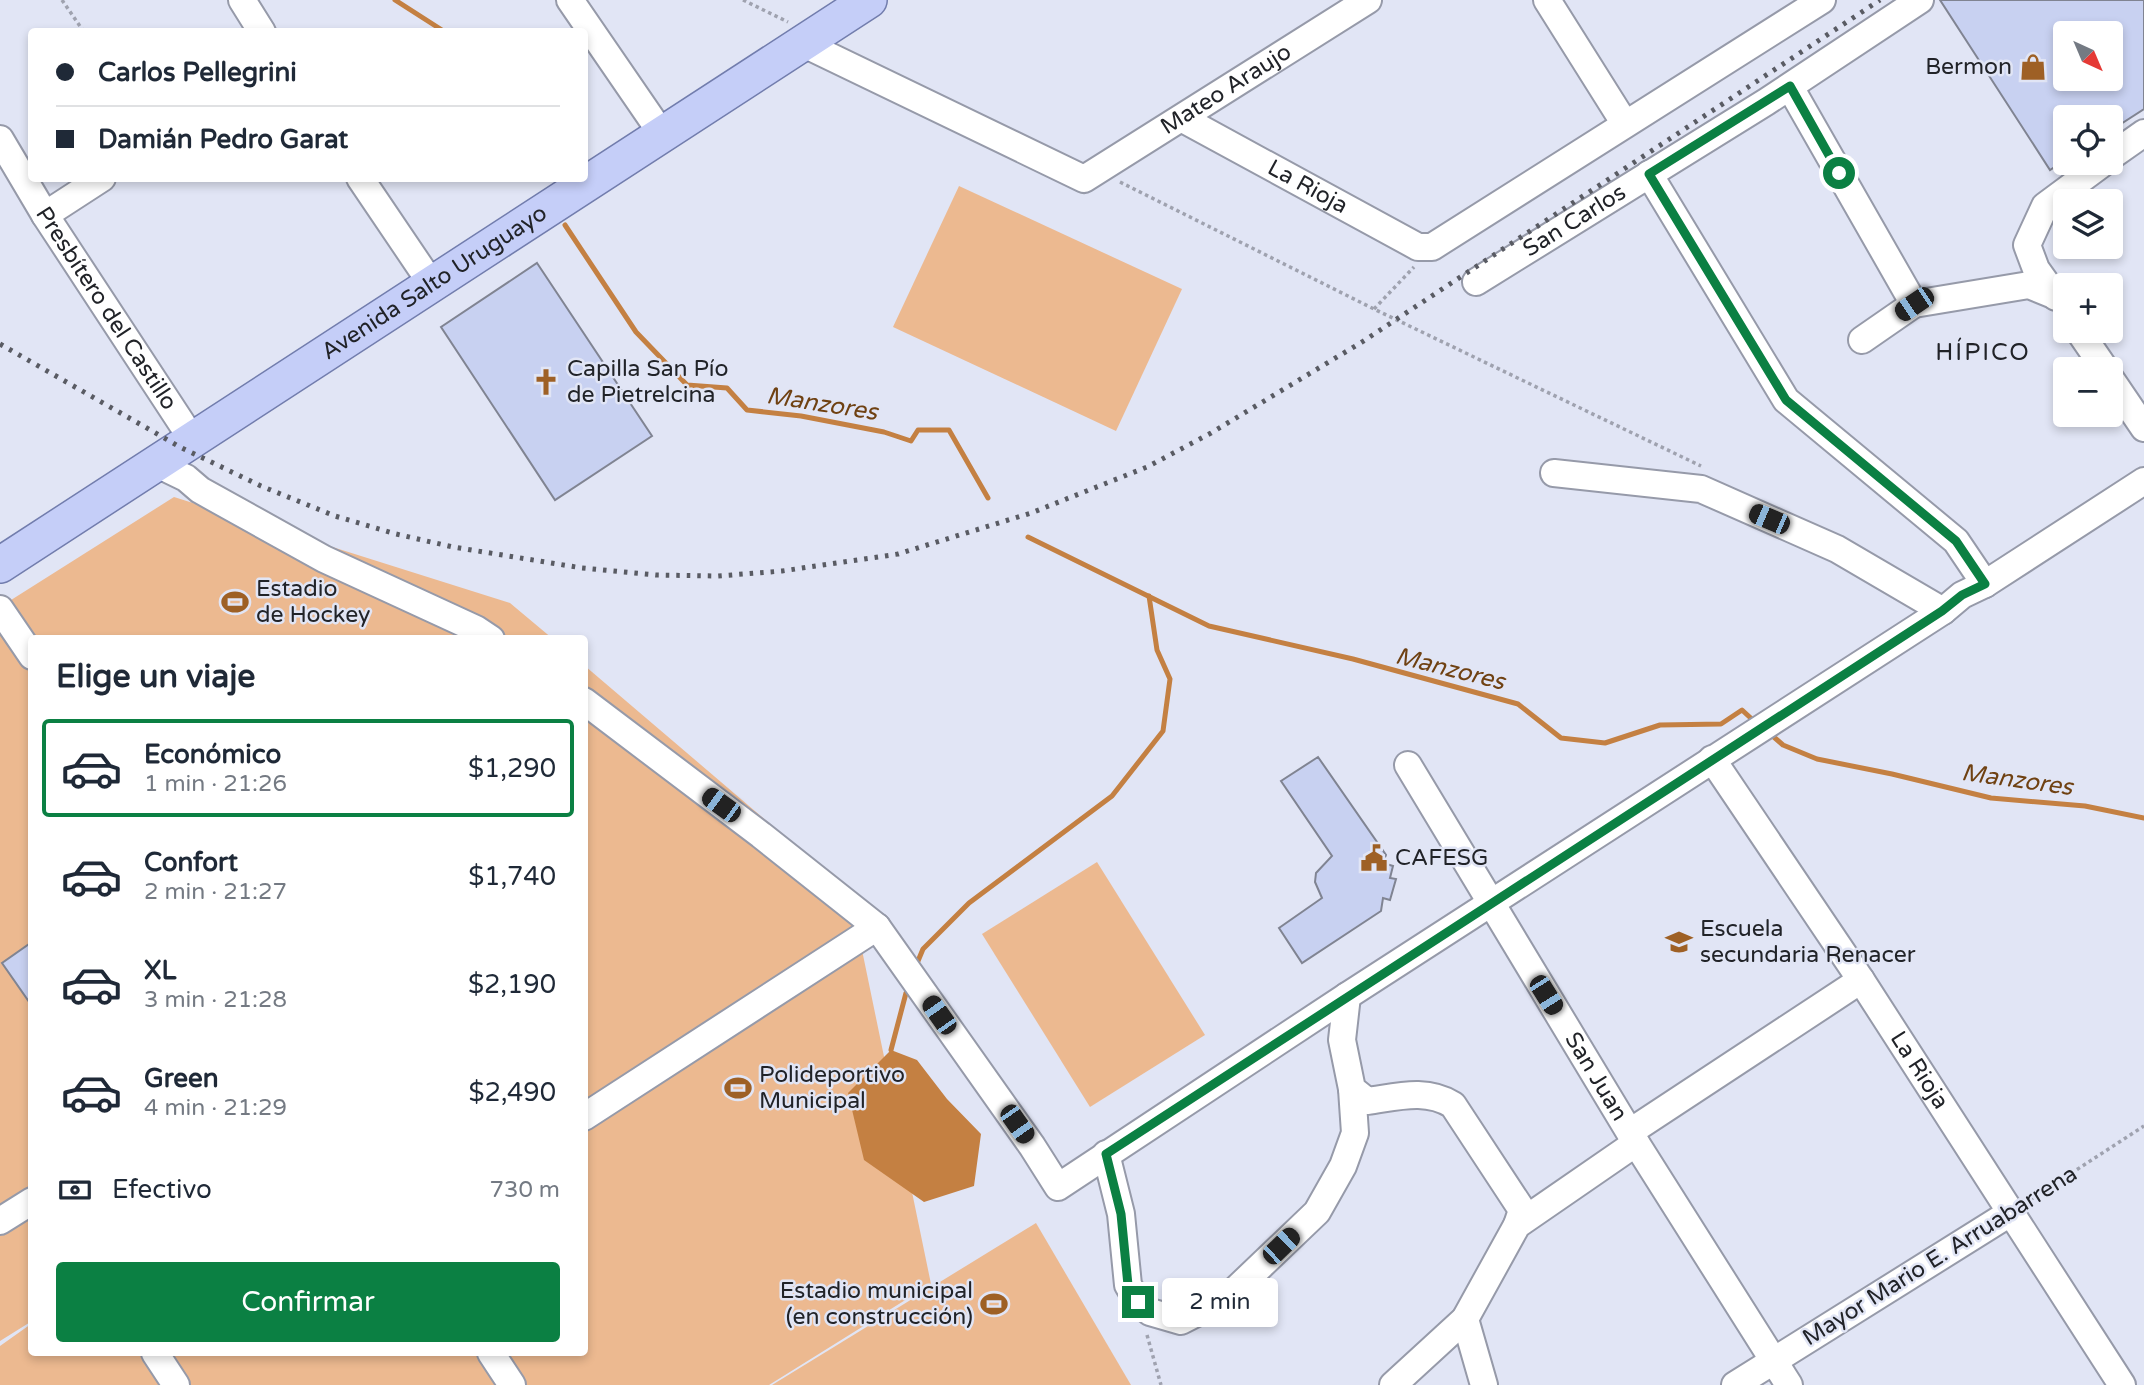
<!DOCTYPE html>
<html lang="es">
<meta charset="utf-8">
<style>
:root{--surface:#fff;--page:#f2f2f3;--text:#1f2937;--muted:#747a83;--line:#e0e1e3;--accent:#0b8043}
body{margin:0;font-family:"Varela Round",sans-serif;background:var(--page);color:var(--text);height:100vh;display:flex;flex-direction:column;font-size:26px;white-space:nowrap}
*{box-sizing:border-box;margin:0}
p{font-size:23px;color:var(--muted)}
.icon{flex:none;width:38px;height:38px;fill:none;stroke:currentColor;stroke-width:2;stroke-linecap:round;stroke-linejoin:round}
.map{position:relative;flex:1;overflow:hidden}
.sheet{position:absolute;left:28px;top:635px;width:560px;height:721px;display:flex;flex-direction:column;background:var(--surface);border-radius:7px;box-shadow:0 4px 10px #0003}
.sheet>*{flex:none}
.top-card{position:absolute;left:28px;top:28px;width:560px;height:154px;border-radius:7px;box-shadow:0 4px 10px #0003;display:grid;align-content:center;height:154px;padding:0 28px;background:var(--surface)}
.needle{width:46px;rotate:136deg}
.buttons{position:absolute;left:2053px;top:21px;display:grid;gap:14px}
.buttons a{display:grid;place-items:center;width:70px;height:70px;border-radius:7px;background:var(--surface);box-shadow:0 4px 10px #0003;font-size:35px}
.end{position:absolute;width:32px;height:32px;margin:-16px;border:9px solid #0b8043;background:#fff;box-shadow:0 0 0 4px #fff}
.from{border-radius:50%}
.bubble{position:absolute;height:49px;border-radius:7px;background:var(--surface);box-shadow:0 4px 10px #0003;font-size:23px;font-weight:600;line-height:49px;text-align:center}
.car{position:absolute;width:21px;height:42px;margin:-21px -10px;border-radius:9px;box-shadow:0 0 5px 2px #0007;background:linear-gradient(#222 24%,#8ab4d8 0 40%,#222 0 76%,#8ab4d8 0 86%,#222 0)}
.top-card b{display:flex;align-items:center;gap:24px;height:66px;font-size:26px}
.top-card b+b{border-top:2px solid var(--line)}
.top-card i{width:18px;height:18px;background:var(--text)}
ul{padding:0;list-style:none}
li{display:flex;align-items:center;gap:21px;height:98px;margin:0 14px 10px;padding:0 14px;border:4px solid transparent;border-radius:7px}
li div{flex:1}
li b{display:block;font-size:26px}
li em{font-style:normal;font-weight:600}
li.selected{border-color:var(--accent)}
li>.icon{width:63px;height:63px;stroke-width:1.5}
h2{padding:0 28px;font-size:32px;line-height:84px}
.pay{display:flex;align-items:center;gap:18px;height:77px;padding:0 28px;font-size:26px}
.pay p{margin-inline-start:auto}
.cta{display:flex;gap:14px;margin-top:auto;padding:14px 28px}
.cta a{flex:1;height:80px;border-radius:7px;background:var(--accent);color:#fff;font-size:28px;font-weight:600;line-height:80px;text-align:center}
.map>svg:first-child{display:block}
.green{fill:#ecb990}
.water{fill:#c48042}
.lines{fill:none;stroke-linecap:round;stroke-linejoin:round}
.stream{stroke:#c48042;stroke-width:5}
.building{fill:#c8d1f1;stroke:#808492;stroke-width:2;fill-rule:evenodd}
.minor-casing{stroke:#969aa9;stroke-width:30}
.major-casing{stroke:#727dad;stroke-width:38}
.path{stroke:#9fa2af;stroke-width:3.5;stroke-dasharray:3.5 3.5;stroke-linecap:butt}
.minor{stroke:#fff;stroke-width:26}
.major{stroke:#c5cef8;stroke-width:35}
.rail{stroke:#595b63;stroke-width:5;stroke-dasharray:3.5 7;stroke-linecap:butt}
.route{stroke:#0b8043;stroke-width:9}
.labels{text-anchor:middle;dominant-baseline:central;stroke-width:5;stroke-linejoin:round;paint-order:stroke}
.poi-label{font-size:23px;fill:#212328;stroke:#e1e5f5;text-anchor:start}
.street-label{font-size:23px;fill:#212328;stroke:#e1e5f5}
.neighbourhood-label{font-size:24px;letter-spacing:2px;fill:#212328;stroke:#e1e5f5}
.water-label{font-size:24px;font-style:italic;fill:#6f4112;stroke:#e1e5f5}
</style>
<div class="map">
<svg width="2144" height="1385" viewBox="0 0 2144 1385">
<rect width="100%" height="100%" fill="#e1e5f5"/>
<g class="green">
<path d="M959,186L1182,289L1116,431L893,327Z"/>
<path d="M174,497L510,603L553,639H32V1321L0,1341V607Z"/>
<path d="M585,666L850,892L931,1284L769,1385H0V1346L31,1324L32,1353H584Z"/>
<path d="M1097,862L1205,1035L1090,1107L982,934Z"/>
<path d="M1036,1223L1131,1385H772Z"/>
</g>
<path class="water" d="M891,1050L917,1060L947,1099L981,1134L974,1186L924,1202L864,1160L848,1093Z"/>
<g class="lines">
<g class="stream">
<path d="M395,0L445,32"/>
<path d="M565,225L636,332L687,385L727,388L747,410L801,416L884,432L911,441L918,430H949L988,498"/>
<path d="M1028,537L1209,626L1353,659L1518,704L1561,738L1605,743L1660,725L1721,724L1742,710L1755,722"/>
<path d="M1768,732L1783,745L1817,759L1892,774L1991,798L2085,806L2144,818"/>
<path d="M918,961L923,949L969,903L1112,796L1163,731L1170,679L1157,650L1149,596"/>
<path d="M891,1050L906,993"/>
</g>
</g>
<g class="building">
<path d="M1940,0H2144V109L2110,131V117H2065V160L2050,170ZM2065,33H2110V79H2065Z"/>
<path d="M537,263L652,436L555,500L441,327Z"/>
<path d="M1318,757L1386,855L1383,863L1393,866L1390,878L1396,879L1390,900L1383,898L1381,911L1302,963L1279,928L1322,898L1315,882L1316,873L1332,856L1281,781Z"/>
<path d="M32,942V1006L2,963Z"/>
</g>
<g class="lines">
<defs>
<g id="minor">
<path d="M242,0L262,32"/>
<path d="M570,0L662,134"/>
<path d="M1547,0L1625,124"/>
<path id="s1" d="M802,43L1084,179L1368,0"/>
<path d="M1790,87L1914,304L2029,285L2056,296"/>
<path id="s2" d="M1183,119L1418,247H1432L1822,0"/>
<path id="s3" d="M0,139L45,215L192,439"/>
<path d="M2110,157L2144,133"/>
<path d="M1649,174L1786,400L1956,541L1985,584"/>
<path d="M360,178L431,283"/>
<path d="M45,215L102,178"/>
<path id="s4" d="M1476,282L1766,102L1920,0"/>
<path d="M2056,297L2036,269L2027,245L2045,206L2103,163"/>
<path d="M2079,331L2105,369"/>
<path d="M1862,340L1914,304"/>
<path d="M2110,378L2144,428"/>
<path d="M155,463L186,478L200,490L324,559L476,629L491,639"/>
<path d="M1554,473L1701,489L1837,549L1943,611"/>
<path d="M0,609L32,656"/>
<path d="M584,701L761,835L877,927L1032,1146L1058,1187L1347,996L1943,611L1962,595L1985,584L2144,481"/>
<path id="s5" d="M1712,759L1861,980L2122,1385"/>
<path id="s6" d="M1408,765L1636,1143L1789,1385"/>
<path d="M1347,996L1342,1040L1352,1089L1367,1101C1397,1097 1426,1088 1453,1105L1522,1210L1517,1225"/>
<path d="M584,1117L877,927"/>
<path d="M1630,1132L1861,980"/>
<path d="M1106,1154L1121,1214L1128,1285L1138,1302L1150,1312L1181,1321L1228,1297L1317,1212L1343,1166L1355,1133L1352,1089"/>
<path d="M0,1221L32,1201"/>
<path d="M1465,1319L1484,1385"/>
<path d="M155,1353L176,1385"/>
<path d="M491,1353L512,1385"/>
<path d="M1393,1385L1465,1319L1517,1225L1636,1143"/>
<path d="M1735,1385L2010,1213"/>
</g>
<g id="major">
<path id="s7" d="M0,565L869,0"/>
</g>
</defs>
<use href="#minor" class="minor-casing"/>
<use href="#major" class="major-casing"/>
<g class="path">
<path d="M62,0L84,32"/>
<path d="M743,0L788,22"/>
<path d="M1120,182L1374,309L1701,466"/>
<path d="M1374,309L1414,267"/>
<path d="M2030,1200L2144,1126"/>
<path d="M1147,1335L1161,1385"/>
</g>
<use href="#minor" class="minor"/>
<use href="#major" class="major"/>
<path class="rail" d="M0,344L180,447L261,486L335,516L396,534L453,547L582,568L656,575L718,576L782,571L898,554L1031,513L1147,467L1211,433L1362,342L1880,0"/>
</g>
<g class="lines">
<path class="route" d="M1138,1302L1128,1285L1121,1214L1106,1154L1942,611L1962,595L1985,584L1956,541L1786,400L1649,174L1790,86L1839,173"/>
</g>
<defs>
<symbol id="shop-bare" viewBox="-9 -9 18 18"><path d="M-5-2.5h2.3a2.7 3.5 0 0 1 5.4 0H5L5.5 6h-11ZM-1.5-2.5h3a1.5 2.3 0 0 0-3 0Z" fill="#9e6025" stroke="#e1e5f5" stroke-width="2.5" paint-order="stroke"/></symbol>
<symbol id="church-bare" viewBox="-9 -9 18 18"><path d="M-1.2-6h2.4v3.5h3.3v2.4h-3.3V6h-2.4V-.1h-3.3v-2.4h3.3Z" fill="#9e6025" stroke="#e1e5f5" stroke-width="2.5" paint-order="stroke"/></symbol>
<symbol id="stadium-bare" viewBox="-9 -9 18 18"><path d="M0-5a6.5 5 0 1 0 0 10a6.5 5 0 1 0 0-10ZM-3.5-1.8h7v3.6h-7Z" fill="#9e6025" stroke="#e1e5f5" stroke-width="2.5" paint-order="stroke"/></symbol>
<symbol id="civic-bare" viewBox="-9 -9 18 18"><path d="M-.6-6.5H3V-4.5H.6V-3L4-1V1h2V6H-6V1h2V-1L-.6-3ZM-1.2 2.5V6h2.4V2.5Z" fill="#9e6025" stroke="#e1e5f5" stroke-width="2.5" paint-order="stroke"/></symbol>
<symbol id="school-bare" viewBox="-9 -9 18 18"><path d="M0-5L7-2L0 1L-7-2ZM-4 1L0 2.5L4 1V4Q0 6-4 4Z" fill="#9e6025" stroke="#e1e5f5" stroke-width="2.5" paint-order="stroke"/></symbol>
</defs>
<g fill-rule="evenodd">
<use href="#shop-bare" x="2014" y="48" width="38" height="38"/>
<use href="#church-bare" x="527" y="363" width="38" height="38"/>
<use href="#stadium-bare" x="216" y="583" width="38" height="38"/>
<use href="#civic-bare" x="1355" y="839" width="38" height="38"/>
<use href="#school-bare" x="1660" y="923" width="38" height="38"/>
<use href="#stadium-bare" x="719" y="1069" width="38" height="38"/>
<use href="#stadium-bare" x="975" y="1285" width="38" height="38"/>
</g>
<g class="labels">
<g class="poi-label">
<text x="2012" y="67" text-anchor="end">Bermon</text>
<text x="567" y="369">Capilla San Pío<tspan x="567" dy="26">de Pietrelcina</tspan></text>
<text x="256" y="589">Estadio<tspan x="256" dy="26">de Hockey</tspan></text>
<text x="1395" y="858">CAFESG</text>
<text x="1700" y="929">Escuela<tspan x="1700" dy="26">secundaria Renacer</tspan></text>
<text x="759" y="1075">Polideportivo<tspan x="759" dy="26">Municipal</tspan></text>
<text x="973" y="1291" text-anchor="end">Estadio municipal<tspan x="973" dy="26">(en construcción)</tspan></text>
</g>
<g class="street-label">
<text stroke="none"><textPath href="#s1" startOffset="481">Mateo Araujo</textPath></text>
<text stroke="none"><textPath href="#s2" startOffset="142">La Rioja</textPath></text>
<text stroke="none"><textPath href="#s4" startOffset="116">San Carlos</textPath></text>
<text stroke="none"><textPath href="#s7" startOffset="518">Avenida Salto Uruguayo</textPath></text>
<text stroke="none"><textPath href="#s3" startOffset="200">Presbítero del Castillo</textPath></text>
<text stroke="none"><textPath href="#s5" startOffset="374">La Rioja</textPath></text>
<text stroke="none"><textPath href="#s6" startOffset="364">San Juan</textPath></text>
<text transform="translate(1940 1256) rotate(-32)">Mayor Mario E. Arruabarrena</text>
</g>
<g class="neighbourhood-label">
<text x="1983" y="352">HÍPICO</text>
</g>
<g class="water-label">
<text transform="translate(822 404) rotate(9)">Manzores</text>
<text transform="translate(1450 669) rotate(14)">Manzores</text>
<text transform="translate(2017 780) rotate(8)">Manzores</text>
</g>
</g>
</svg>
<div class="buttons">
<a><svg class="needle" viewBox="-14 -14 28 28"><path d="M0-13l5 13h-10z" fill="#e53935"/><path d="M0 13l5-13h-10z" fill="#747a83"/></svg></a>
<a><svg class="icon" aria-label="locate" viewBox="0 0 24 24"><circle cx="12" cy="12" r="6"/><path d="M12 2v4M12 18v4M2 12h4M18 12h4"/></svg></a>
<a><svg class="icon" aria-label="layers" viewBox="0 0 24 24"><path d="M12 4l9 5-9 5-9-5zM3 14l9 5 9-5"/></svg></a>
<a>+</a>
<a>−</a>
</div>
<i class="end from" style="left:1839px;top:173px"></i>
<i class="end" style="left:1138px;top:1302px"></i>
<div class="bubble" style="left:1162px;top:1278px;width:116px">2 min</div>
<i class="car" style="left:1914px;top:304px;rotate:236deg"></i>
<i class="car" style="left:1769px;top:519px;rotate:293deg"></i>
<i class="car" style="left:721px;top:805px;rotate:306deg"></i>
<i class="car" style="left:1546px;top:995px;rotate:148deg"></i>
<i class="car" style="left:939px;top:1015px;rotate:325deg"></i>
<i class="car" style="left:1017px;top:1124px;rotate:145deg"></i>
<i class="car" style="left:1281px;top:1246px;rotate:46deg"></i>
<div class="top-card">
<b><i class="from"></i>Carlos Pellegrini</b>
<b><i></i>Damián Pedro Garat</b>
</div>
<section class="sheet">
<h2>Elige un viaje</h2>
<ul>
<li class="selected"><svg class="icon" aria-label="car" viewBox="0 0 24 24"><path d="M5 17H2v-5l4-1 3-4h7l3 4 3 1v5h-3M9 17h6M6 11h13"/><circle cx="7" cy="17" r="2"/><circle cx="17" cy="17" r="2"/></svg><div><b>Económico</b><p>1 min · 21:26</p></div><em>$1,290</em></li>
<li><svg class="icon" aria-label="car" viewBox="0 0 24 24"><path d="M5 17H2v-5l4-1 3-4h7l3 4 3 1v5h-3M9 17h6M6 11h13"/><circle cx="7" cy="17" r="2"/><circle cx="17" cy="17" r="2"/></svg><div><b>Confort</b><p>2 min · 21:27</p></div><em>$1,740</em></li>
<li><svg class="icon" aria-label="car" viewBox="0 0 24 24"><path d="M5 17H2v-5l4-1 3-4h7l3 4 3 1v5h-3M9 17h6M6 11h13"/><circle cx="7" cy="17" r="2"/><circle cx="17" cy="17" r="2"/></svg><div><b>XL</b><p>3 min · 21:28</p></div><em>$2,190</em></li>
<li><svg class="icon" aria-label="car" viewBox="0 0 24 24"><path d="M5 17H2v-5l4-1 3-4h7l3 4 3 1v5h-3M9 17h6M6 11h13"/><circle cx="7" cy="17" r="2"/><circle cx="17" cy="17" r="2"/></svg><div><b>Green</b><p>4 min · 21:29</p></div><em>$2,490</em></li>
</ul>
<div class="pay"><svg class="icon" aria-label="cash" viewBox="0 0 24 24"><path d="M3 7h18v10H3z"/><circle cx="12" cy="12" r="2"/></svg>Efectivo<p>730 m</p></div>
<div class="cta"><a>Confirmar</a></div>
</section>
</div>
